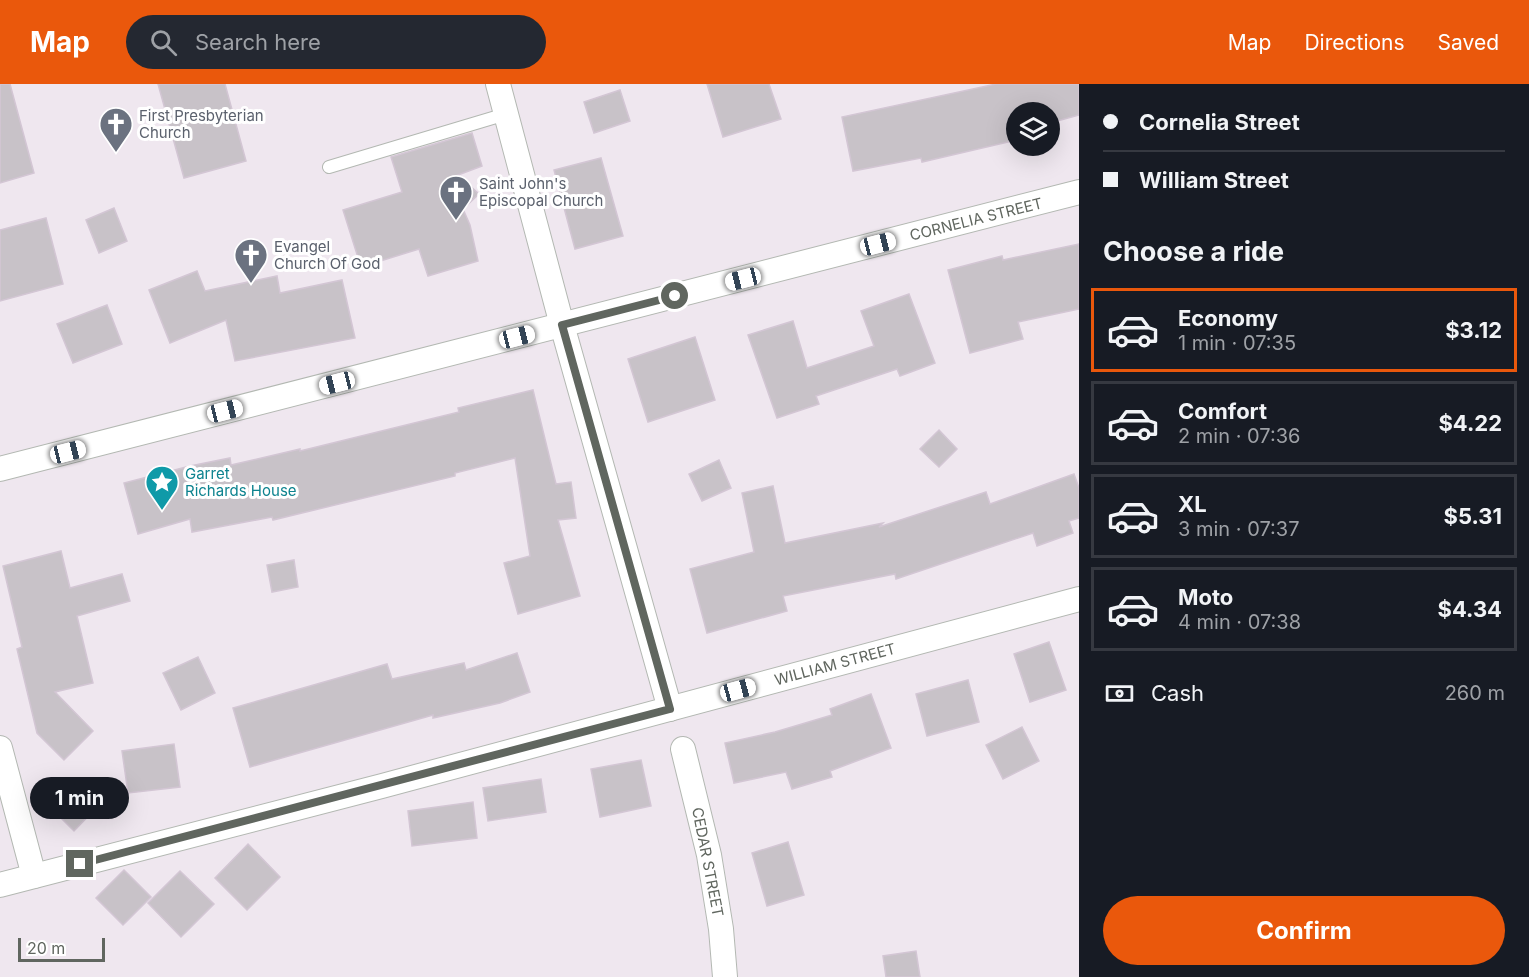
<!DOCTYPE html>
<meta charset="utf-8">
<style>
:root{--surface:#171b24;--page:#242831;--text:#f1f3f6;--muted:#9ea1a6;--line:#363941;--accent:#ea580c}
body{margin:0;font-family:Inter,sans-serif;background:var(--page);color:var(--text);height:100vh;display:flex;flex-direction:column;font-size:22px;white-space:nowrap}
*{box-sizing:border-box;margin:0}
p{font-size:20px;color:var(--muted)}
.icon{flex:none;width:33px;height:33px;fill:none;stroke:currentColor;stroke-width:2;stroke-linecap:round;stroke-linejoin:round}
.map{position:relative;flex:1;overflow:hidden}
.side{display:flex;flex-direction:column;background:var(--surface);width:450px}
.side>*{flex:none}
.top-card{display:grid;align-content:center;height:132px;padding:0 24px;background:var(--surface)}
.fabs{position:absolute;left:1006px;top:18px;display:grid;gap:12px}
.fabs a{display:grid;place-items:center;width:54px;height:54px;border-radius:50%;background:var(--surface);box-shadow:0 6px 24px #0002;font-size:30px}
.scale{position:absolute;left:18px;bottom:15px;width:87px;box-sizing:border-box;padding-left:6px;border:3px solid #60665f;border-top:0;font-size:16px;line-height:21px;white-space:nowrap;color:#60665f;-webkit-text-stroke:4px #fff;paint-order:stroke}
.end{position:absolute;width:27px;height:27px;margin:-14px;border:8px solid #60665f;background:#fff;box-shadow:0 0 0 3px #fff}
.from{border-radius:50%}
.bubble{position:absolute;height:42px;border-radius:21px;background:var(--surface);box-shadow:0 6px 24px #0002;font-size:20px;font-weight:700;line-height:42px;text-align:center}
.car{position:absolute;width:18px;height:36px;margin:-18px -9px;border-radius:8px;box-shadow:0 0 4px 2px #0007;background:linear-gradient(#fff 24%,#345 0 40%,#fff 0 76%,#345 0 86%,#fff 0)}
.top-card b{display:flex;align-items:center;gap:21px;height:57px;font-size:22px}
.top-card b+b{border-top:2px solid var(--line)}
.top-card i{width:15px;height:15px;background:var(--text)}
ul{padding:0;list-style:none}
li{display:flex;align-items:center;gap:18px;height:84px;margin:0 12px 9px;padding:0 12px;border:3px solid var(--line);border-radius:0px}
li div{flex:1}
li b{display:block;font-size:22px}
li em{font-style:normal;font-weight:700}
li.active{border-color:var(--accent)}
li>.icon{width:54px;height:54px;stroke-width:1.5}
h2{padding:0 24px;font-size:27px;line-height:72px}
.pay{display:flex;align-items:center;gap:15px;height:66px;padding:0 24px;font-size:22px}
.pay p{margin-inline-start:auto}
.action{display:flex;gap:12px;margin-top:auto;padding:12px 24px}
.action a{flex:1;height:69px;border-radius:36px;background:var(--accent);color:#fff;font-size:24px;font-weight:700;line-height:69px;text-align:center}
header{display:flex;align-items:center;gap:36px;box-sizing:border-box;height:84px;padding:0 30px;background:var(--accent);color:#fff}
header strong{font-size:28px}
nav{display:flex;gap:33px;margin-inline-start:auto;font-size:21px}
.search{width:420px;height:54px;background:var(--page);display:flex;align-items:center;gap:15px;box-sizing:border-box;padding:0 21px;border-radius:33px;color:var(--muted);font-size:22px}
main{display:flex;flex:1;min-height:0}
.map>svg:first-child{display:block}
.building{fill:#c8c2c8;stroke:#d3c6d4;stroke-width:1.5}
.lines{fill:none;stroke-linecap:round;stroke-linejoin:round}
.lane-casing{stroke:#b3b8b2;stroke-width:14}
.street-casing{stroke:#b3b8b2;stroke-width:26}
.lane{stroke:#fff;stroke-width:12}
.street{stroke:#fff;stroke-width:24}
.route{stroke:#60665f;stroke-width:8}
.labels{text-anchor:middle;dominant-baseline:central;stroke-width:6;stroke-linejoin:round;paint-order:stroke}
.worship-label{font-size:15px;fill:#5b616d;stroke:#fff;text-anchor:start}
.street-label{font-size:15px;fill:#60665f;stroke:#fff}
.culture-label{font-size:15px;fill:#0d838f;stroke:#fff;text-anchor:start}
</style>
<header>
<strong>Map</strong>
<div class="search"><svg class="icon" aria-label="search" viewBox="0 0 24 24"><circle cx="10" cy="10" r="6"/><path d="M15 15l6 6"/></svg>Search here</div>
<nav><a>Map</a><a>Directions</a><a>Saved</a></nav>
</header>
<main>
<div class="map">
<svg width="1079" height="893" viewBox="0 0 1079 893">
<rect width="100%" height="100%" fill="#efe7ef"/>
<g class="building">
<path d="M0,0H10L34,89L0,99Z"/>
<path d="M158,0H225L246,77L184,94Z"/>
<path d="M707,0H769L781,35L723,53Z"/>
<path d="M996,0H1079V31L1050,39V28H1017V56L922,78L921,74L853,87L842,33Z"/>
<path d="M620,6L630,37L594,49L584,18Z"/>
<path d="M472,49L482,82L458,91L479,110L463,125L470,141L478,177L428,192L419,165L361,183L343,126L402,108L391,73Z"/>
<path d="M601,74L623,152L575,165L554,86Z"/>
<path d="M114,124L127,157L99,169L86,136Z"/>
<path d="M46,134L63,200L0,217V146Z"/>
<path d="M1079,160V225L1018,238L1023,255L970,269L948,186L1002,172L1003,176Z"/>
<path d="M197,187L205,207L277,192L280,209L342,196L355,254L235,277L226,236L170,259L149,206Z"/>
<path d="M909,210L935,279L900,292L897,285L816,312L819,320L777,334L748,251L793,237L807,284L874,262L861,227Z"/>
<path d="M107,221L122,260L73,279L57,240Z"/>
<path d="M695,253L715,316L648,338L628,275Z"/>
<path d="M533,306L556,400L571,398L576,434L558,436L580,512L518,530L504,479L530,472L515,374L455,389V392L273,436L272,433L192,448L190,435L138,450L124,399L190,382L230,374L231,381L300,365V367L459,328L458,324Z"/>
<path d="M939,346L957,365L939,383L920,365Z"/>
<path d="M719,376L731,404L702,417L689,390Z"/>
<path d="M1074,390L1079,404V434L1069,437L1073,449L1037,462L1033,449L896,495L895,490L783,512L787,527L707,549L690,485L754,468L742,409L773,402L785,459L883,439L879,443L986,408L990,420Z"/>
<path d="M61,467L70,504L122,490L130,517L77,532L93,599L55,608L93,647L64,676L37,649L17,565L22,563L3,482Z"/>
<path d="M294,476L298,503L272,508L267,481Z"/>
<path d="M1049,558L1066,606L1030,618L1014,570Z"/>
<path d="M517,569L530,608L500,619L433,634V631L250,683L233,624L387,580L392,595L464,579L466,586Z"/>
<path d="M198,573L215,609L181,626L163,589Z"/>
<path d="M968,596L979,638L927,652L916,610Z"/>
<path d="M871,610L891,664L830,687L832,693L792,705L786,688L734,699L725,659L775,648L832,631L830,625Z"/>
<path d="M1022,643L1039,677L1003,695L986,661Z"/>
<path d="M174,660L180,703L128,709L122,667Z"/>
<path d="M641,676L651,722L600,733L591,685Z"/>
<path d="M78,694L102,718L74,747L49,722Z"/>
<path d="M541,695L546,728L488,737L483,704Z"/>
<path d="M473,718L477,754L412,762L408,727Z"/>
<path d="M788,758L804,811L767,822L752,769Z"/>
<path d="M248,760L280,793L247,826L215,794Z"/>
<path d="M124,786L151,813L123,841L96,814Z"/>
<path d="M180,787L214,820L181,853L148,819Z"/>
<path d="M916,867L920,893H886L883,872Z"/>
</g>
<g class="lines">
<defs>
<path id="lane" d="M329,83L506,30"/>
<g id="street">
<path d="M498,0L562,241L670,625"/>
<path d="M0,385L1079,108"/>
<path d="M0,664L34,792"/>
<path d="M683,665L709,771L721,845L725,893"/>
<path d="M0,801L382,702L1079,515"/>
</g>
</defs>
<use href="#lane" class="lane-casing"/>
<use href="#street" class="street-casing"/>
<use href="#lane" class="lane"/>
<use href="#street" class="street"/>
</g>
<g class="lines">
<path class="route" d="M80,780L670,625L562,241L675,212"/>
</g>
<defs>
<symbol id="church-pin" viewBox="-11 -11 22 30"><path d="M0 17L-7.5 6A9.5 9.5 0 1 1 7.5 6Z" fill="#6b7280" stroke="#fff"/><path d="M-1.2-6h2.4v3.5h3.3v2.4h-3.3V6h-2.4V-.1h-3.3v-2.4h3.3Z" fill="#fff"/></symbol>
<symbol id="sight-pin" viewBox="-11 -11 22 30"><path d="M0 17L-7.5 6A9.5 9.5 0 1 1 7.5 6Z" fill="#0f9aa8" stroke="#fff"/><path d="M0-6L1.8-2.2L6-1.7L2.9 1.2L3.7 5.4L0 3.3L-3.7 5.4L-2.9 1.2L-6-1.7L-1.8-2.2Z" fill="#fff"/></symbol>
</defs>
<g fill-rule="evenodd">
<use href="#church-pin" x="97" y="21" width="38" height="52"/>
<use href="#church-pin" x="437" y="89" width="38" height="52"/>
<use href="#church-pin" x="232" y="152" width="38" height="52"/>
<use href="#sight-pin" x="143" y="379" width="38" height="52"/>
</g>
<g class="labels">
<g class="worship-label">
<text x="139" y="31">First Presbyterian<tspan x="139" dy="17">Church</tspan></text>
<text x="479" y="99">Saint John's<tspan x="479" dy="17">Episcopal Church</tspan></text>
<text x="274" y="162">Evangel<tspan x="274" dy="17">Church Of God</tspan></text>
</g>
<g class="street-label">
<text transform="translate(976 135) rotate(-14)">CORNELIA STREET</text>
<text transform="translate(835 580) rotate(-15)">WILLIAM STREET</text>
<text transform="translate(708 778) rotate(79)">CEDAR STREET</text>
</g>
<g class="culture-label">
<text x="185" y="389">Garret<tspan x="185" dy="17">Richards House</tspan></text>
</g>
</g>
</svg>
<div class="fabs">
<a><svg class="icon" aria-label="layers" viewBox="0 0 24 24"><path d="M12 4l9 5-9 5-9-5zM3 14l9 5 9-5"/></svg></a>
</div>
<div class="scale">20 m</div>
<i class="end from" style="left:675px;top:212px"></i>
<i class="end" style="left:80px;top:780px"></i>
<div class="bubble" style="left:30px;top:693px;width:99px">1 min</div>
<i class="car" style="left:878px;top:160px;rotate:76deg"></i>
<i class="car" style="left:743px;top:195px;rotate:256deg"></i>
<i class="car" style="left:517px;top:253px;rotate:76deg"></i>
<i class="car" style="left:337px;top:299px;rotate:256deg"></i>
<i class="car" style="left:225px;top:327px;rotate:76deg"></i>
<i class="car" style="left:68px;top:368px;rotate:76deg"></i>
<i class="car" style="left:738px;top:606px;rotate:75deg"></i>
</div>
<section class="side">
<div class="top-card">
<b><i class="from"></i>Cornelia Street</b>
<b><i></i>William Street</b>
</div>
<h2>Choose a ride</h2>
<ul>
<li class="active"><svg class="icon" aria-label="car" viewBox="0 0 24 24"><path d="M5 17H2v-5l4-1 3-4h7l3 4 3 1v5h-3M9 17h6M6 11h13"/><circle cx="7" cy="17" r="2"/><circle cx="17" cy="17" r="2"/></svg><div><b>Economy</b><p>1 min · 07:35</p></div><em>$3.12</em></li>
<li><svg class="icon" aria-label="car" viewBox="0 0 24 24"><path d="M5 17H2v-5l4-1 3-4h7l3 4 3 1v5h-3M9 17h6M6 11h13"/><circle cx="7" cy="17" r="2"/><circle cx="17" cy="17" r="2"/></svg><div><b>Comfort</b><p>2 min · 07:36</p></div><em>$4.22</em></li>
<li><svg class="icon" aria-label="car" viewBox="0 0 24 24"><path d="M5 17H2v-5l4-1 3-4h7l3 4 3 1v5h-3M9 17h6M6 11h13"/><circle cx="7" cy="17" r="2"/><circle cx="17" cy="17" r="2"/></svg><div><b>XL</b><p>3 min · 07:37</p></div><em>$5.31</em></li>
<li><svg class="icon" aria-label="car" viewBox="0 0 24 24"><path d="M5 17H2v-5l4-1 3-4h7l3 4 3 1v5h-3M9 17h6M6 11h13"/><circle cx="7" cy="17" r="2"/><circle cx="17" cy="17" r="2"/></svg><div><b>Moto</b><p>4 min · 07:38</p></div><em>$4.34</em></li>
</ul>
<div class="pay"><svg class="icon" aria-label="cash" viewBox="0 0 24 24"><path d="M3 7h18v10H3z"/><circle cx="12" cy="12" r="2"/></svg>Cash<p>260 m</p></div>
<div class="action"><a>Confirm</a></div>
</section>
</main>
